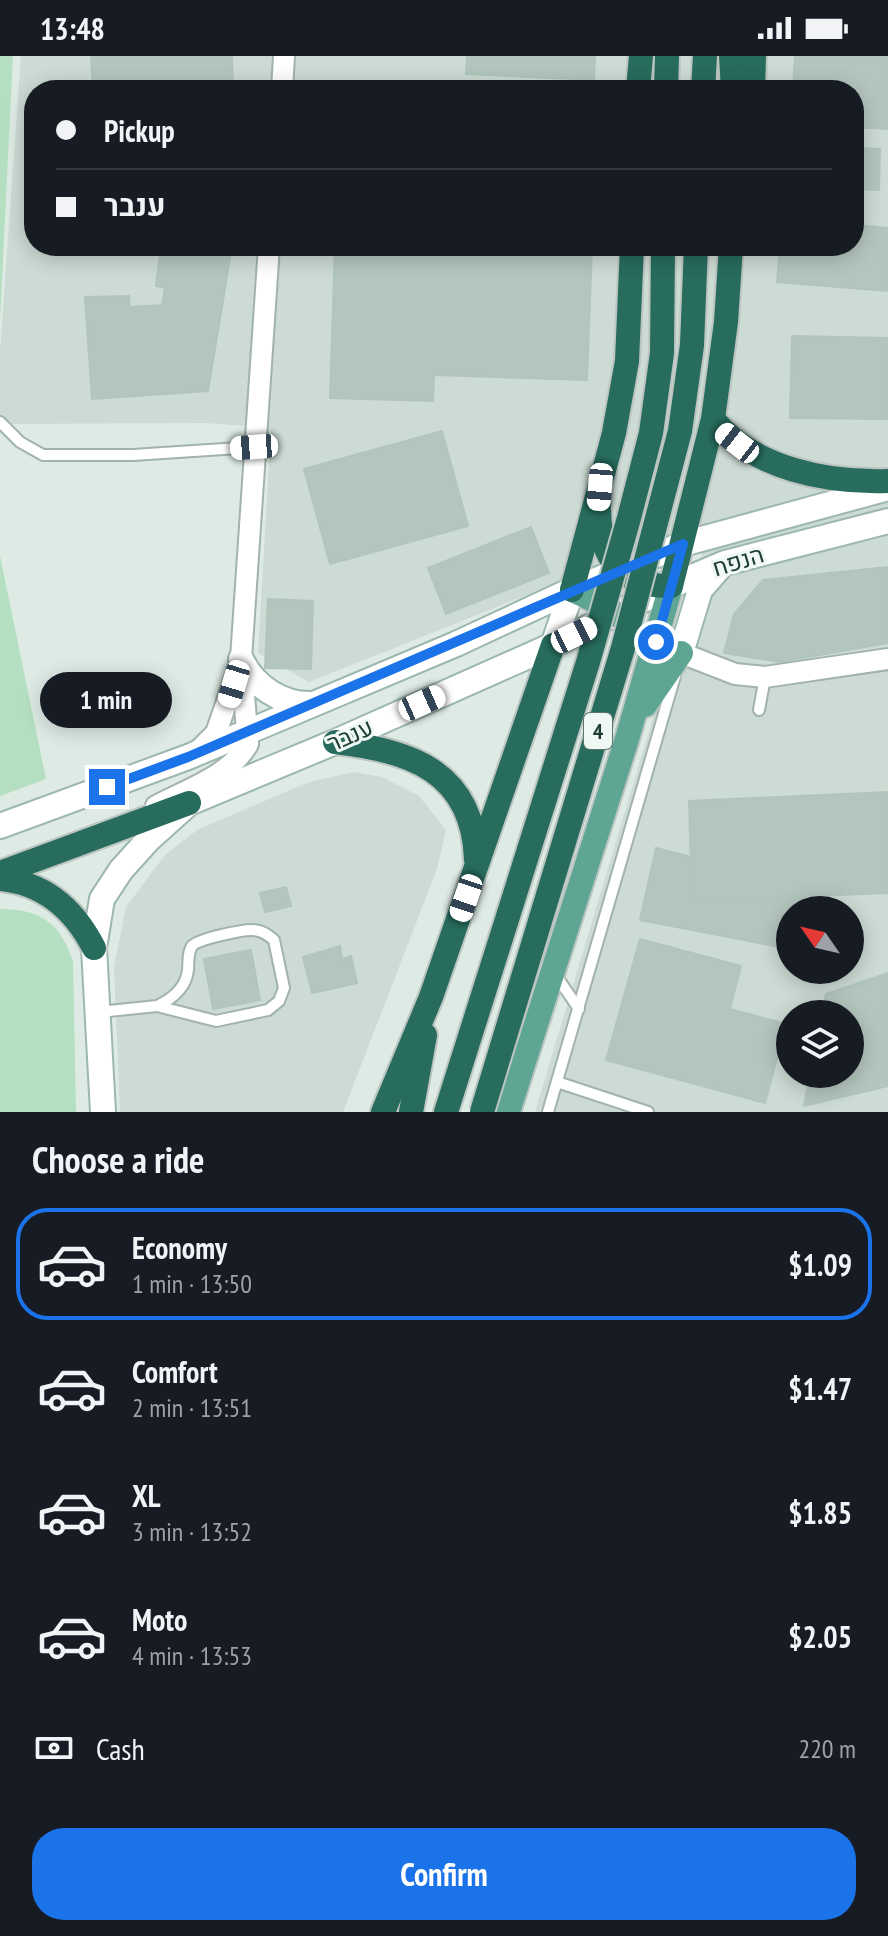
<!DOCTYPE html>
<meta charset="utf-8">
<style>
:root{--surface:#171b24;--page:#20242c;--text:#f1f3f6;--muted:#9ea1a6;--line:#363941;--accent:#1a73e8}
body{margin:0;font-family:"PT Sans Narrow",Heebo,sans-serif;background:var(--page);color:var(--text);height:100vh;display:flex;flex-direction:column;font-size:30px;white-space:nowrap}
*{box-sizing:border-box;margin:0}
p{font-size:26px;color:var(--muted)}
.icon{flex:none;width:44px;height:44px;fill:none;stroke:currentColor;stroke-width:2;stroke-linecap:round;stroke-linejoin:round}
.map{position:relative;height:1056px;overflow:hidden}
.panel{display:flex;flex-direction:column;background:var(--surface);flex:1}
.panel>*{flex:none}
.banner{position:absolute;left:24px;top:24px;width:840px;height:176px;border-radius:32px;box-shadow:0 4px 20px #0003;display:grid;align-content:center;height:176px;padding:0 32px;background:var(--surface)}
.needle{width:52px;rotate:304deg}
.fabs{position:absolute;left:776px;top:840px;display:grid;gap:16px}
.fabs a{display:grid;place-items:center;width:88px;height:88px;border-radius:50%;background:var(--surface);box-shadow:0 4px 20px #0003;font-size:40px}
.end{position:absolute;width:36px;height:36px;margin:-18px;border:10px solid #1a73e8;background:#fff;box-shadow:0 0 0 4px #fff}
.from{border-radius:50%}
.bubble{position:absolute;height:56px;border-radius:28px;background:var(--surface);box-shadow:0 4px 20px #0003;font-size:26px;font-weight:600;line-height:56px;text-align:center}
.car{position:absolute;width:24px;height:48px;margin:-24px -12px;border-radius:10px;box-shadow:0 0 6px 2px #0007;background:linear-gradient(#fff 24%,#345 0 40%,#fff 0 76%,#345 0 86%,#fff 0)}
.banner b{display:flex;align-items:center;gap:28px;height:76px;font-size:30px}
.banner b+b{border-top:2px solid var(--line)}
.banner i{width:20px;height:20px;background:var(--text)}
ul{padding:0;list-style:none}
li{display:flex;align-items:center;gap:24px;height:112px;margin:0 16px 12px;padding:0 16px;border:4px solid transparent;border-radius:32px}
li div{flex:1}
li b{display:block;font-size:30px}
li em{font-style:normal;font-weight:600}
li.on{border-color:var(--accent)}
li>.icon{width:72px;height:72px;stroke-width:1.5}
h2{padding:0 32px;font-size:36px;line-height:96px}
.pay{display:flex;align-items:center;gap:20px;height:88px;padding:0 32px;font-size:30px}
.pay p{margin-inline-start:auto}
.button{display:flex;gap:16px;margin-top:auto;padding:16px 32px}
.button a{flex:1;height:92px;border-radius:32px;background:var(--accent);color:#fff;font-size:32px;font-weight:600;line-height:92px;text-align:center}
.status{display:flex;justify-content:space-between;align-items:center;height:56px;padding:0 40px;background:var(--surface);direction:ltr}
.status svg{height:22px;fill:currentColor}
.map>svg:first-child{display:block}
.built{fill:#ccdbd4;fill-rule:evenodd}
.green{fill:#b4dfc0}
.building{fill:#b3c6be;stroke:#b0c6bc;stroke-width:2}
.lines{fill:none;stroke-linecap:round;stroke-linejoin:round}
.lane-casing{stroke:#a1b3ac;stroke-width:14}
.street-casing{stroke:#a1b3ac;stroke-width:24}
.secondary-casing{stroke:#9cb8ae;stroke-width:28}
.primary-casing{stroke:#bcc5c2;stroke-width:28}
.highway-casing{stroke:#bcc5c2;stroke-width:28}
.lane{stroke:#fff;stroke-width:10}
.street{stroke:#fff;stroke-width:20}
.secondary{stroke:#fff;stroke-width:24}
.primary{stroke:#5ea693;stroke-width:24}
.highway{stroke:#276c5d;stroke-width:24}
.highway-bridge-casing{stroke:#bcc5c2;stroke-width:28;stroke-linecap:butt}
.highway-bridge{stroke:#276c5d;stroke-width:24}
.route{stroke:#1a73e8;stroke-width:10}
.labels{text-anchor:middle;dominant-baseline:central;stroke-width:6;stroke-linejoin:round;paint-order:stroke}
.shield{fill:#eff8f3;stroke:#5d756d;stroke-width:2}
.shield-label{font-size:22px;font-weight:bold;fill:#1e3d34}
.street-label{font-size:24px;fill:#1e3d34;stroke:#eff8f3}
</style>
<div class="status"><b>13:48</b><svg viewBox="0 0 49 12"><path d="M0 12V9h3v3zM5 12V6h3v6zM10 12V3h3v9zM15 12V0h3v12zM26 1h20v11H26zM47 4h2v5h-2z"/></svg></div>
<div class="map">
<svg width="888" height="1056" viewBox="0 0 888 1056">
<rect width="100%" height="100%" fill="#deebe5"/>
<g class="built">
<path d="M21,0H888V1056H535L712,465L309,626L258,597L271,372L206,367L0,368V295ZM34,34H854V190H34ZM790,854H850V914H790ZM790,958H850V1018H790Z"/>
<path d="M354,716L382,721L419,740L446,774L437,813L343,1056H120L114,911L126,851L165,799L197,774L309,726Z"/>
</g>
<g class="green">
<path d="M0,0H13L0,264Z"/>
<path d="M0,500L46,723L0,740Z"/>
<path d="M0,853C40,853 61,867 73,906L76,1056H0Z"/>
</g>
<g class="building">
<path d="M91,0H232L233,34H93Z"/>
<path d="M467,0H595L594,24L466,18Z"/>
<path d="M795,0H888V73L854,71V34H793Z"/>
<path d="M854,92L880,93L879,134L854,133Z"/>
<path d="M854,169L888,172V235L777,226L780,190H854Z"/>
<path d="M161,190H232L208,335L92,343L85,241L129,240L130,251L162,249L165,232L156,230Z"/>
<path d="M335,190L592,192L587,324L434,319L433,345L330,342Z"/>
<path d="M792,280L888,282V363L790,362Z"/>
<path d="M442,375L468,470L330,508L304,413Z"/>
<path d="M531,471L549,517L446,558L428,512Z"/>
<path d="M888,511V587L780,606L724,597L734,558L763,524Z"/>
<path d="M268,543L313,545L311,613L265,612Z"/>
<path d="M888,736V837L692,845L689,745Z"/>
<path d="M656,792L691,801L692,845L820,839L818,854H790V893L640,864Z"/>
<path d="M286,831L291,850L265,856L260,837Z"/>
<path d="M640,883L741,910L730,953L786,968L765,1047L606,1004Z"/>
<path d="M340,890L342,903L351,900L357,927L312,937L303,901Z"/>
<path d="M251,894L260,944L213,953L204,903Z"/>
<path d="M888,917V1030L804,1050L810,1018H850V958H822L826,938Z"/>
</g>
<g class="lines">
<defs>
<g id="lane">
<path d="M0,366L20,386L43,399H133L254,391"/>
<path d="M759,654L765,621"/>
<path d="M555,918L579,953"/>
<path d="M99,956L157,950L216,965L268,954L279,945L284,932L274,884C267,878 261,874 252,874C241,874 198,883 192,890C187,898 189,905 188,914C186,932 172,943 157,950"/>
<path d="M557,1026L648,1056"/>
<path d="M548,1056L675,620"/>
</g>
<g id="street">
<path d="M282,34L284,0"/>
<path d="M681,597L735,618L765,621L888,603"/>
<path d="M198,695L216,677L239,611"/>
<path d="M156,750C186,734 231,719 248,688L241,603L269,190"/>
</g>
<g id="secondary">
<path d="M553,589L572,534"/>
<path d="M681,597L700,534L720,511"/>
<path d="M241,603C253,630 282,649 312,648"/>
<path d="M0,770L188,701L456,588L572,534L683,488L888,432"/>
<path d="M103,1056L94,892L102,843L121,814L149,783L189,747L335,686L553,589L671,530L725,507L888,465"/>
</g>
<g id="primary">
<path d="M572,534C595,544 627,559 638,583"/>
<path d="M645,649L681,597"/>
<path d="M508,1056L627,683L671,530"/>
</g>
<g id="highway">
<path d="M731,0L733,34"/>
<path d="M638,34L641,0"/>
<path d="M666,34L667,0"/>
<path d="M703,34L705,0"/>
<path d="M753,34L754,0"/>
<path d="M692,289L696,190"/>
<path d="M662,297L663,190"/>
<path d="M713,363C753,413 827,427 888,425"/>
<path d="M600,431C595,484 608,531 671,530L713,363L726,266L731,190"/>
<path d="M572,534L614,377L627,305L632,190"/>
<path d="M335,686C409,694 473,715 476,803"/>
<path d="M0,817L189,747"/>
<path d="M0,823C44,827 74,853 94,892"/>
<path d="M383,1056L431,941L553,589"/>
<path d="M411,1056L425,979"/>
<path d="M446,1056L509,857"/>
</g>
</defs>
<use href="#lane" class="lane-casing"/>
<use href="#street" class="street-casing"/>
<use href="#secondary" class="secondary-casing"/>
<use href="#primary" class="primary-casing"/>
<use href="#highway" class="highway-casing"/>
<use href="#lane" class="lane"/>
<use href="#street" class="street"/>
<use href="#secondary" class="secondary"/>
<use href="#primary" class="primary"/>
<use href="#highway" class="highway"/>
<defs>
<g id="highway-bridge">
<path d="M509,857L588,606L629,462L651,377L662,297"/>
<path d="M482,1056L623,592L680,375L692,289"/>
</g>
</defs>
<use href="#highway-bridge" class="highway-bridge-casing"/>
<use href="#highway-bridge" class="highway-bridge"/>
</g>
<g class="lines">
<path class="route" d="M107,731L188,701L683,488L656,586"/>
</g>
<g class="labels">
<rect class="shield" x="584" y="657" width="28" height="36" rx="6"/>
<g class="shield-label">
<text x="598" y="675">4</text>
</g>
<g class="street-label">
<text transform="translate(738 505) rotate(-17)">הנפח</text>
<text transform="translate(350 679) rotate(-24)">ענבר</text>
</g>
</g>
</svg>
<div class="fabs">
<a><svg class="needle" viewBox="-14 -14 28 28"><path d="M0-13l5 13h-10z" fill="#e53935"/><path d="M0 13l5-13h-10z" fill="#9ea1a6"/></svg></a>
<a><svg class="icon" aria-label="layers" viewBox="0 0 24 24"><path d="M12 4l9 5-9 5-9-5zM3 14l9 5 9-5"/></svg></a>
</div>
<i class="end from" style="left:656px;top:586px"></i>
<i class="end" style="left:107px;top:731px"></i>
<div class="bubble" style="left:40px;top:616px;width:132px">1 min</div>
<i class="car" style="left:737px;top:387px;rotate:308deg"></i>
<i class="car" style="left:254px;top:391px;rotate:266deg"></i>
<i class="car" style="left:600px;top:431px;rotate:185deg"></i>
<i class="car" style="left:574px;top:579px;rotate:64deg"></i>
<i class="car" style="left:234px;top:628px;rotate:197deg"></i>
<i class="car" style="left:422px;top:647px;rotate:66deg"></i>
<i class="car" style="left:466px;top:842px;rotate:199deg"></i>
<div class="banner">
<b><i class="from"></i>Pickup</b>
<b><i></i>ענבר</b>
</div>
</div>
<section class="panel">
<h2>Choose a ride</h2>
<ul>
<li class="on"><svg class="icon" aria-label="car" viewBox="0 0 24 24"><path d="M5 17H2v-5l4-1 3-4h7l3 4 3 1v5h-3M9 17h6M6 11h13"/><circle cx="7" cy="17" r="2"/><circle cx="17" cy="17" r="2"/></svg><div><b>Economy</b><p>1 min · 13:50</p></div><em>$1.09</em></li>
<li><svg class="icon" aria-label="car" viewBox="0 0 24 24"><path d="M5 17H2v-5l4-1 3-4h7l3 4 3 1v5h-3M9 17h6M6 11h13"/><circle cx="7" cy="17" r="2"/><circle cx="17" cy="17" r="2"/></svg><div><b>Comfort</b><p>2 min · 13:51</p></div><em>$1.47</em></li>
<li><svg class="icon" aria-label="car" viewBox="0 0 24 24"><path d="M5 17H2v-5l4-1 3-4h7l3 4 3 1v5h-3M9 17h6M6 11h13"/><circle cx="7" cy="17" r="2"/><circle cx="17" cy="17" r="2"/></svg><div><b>XL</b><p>3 min · 13:52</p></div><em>$1.85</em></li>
<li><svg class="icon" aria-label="car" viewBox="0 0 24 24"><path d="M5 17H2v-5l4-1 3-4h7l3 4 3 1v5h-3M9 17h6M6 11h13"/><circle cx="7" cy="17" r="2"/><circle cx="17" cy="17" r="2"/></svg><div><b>Moto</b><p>4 min · 13:53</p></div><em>$2.05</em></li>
</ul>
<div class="pay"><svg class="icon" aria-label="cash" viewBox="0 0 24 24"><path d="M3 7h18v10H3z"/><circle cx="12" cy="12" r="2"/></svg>Cash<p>220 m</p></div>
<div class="button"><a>Confirm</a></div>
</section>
